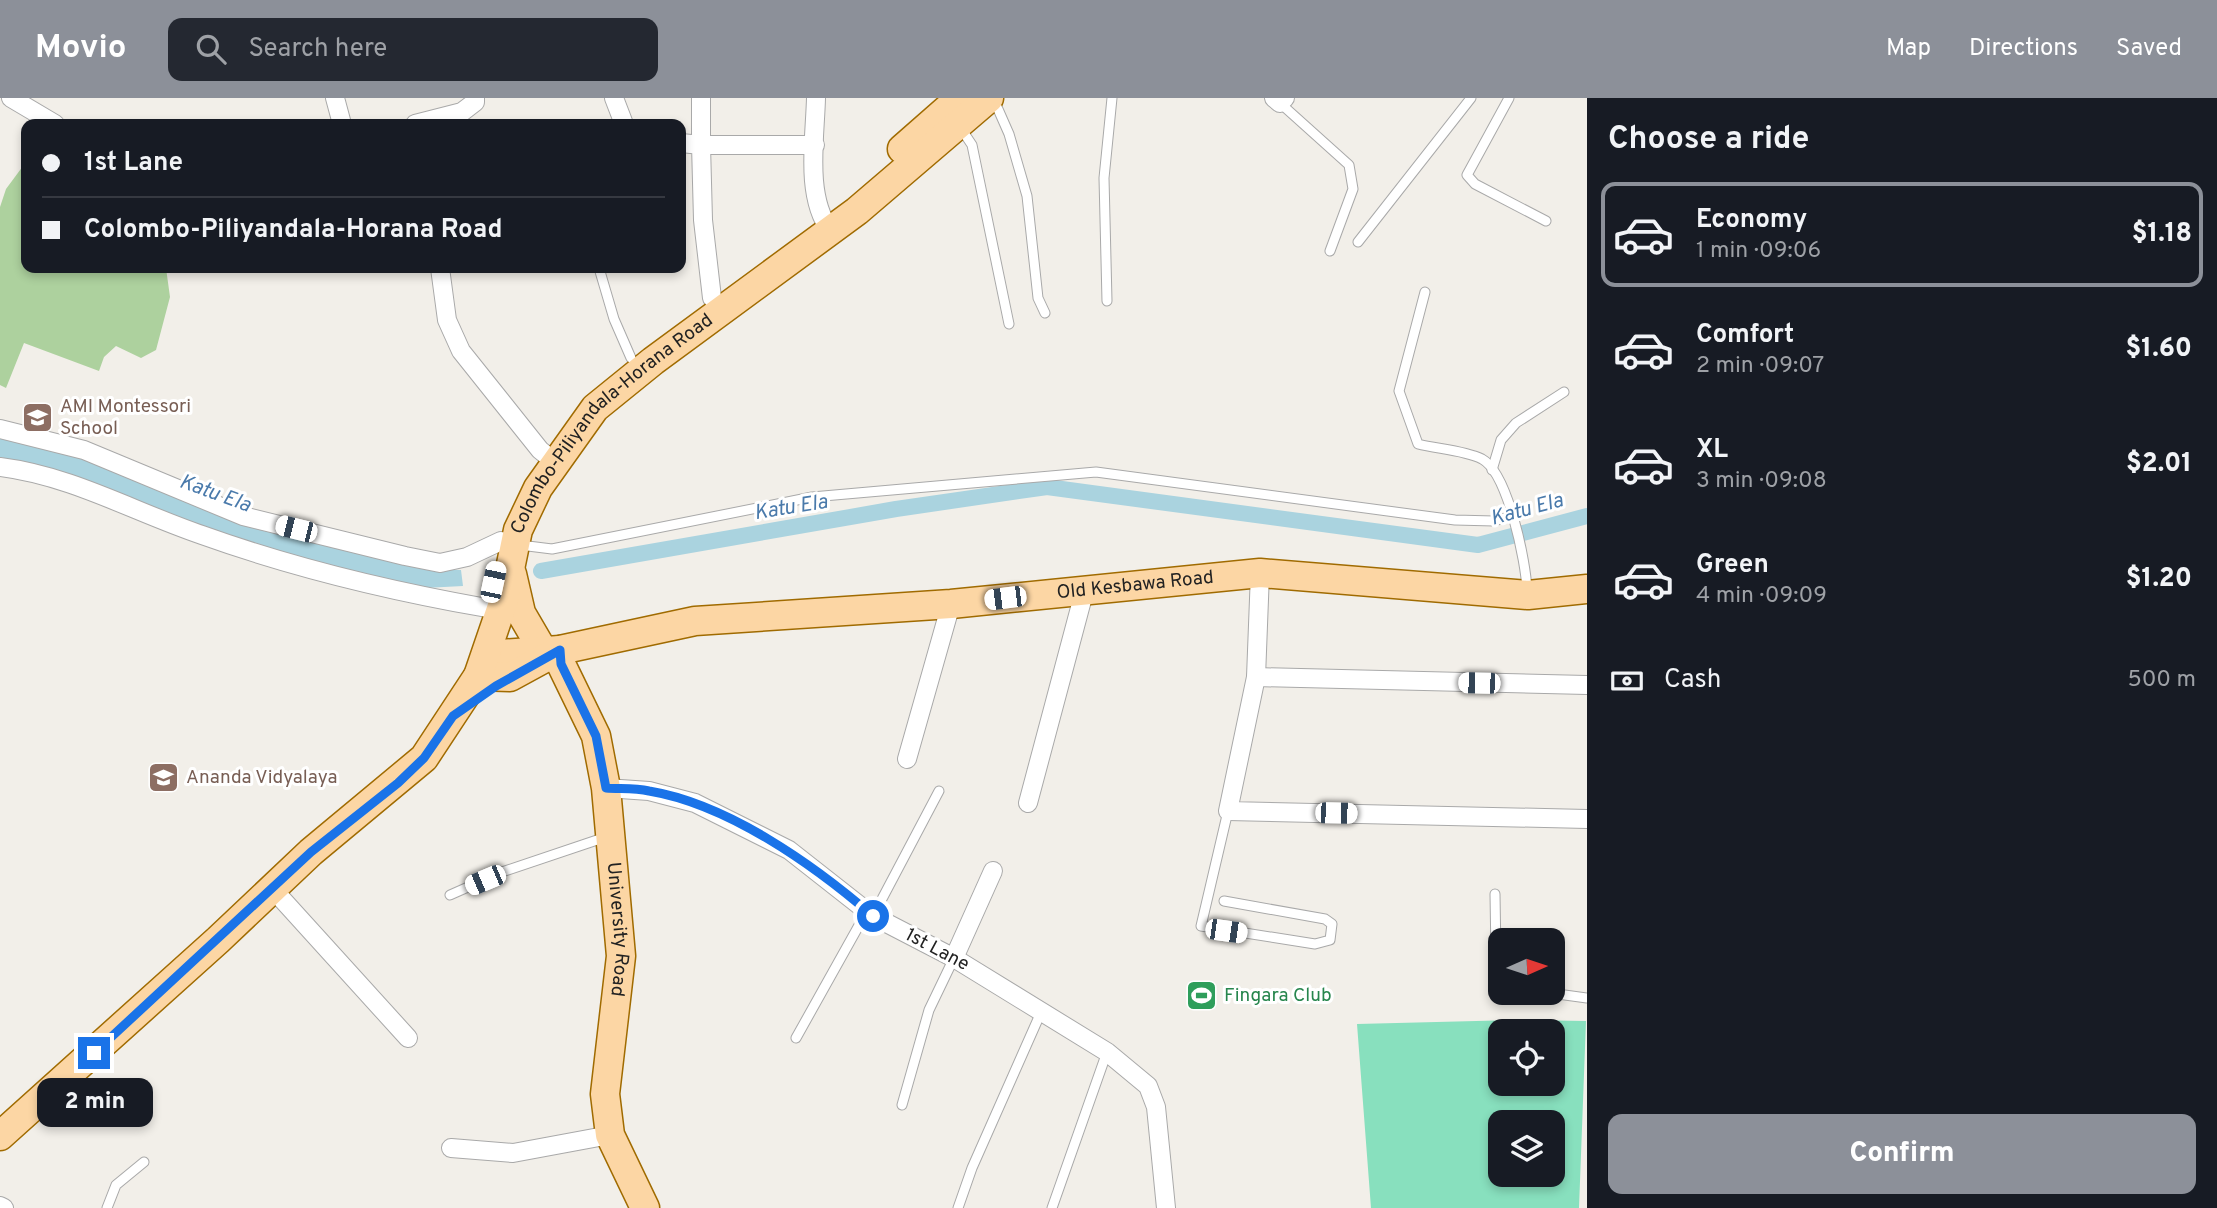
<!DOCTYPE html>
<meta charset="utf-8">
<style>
:root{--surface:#171b24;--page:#242831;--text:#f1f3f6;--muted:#9ea1a6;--line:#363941;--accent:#8c9099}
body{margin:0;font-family:Overpass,sans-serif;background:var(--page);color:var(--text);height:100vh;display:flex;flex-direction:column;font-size:26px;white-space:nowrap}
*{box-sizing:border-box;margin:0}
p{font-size:23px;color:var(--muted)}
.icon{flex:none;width:38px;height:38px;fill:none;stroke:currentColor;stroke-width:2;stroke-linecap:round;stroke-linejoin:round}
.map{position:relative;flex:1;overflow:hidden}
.details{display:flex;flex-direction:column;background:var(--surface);width:630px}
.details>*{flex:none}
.guide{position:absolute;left:21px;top:21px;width:665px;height:154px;border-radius:14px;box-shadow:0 4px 10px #0003;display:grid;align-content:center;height:154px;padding:0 21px;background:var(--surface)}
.needle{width:46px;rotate:87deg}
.controls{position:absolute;left:1488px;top:830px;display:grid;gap:14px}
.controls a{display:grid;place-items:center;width:77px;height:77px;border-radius:14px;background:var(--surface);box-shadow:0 4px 10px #0003;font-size:35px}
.end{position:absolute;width:32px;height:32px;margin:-16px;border:9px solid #1a73e8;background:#fff;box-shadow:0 0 0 4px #fff}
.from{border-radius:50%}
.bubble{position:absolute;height:49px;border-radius:14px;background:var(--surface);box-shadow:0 4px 10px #0003;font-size:23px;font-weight:800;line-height:49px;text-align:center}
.car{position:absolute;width:21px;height:42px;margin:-21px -10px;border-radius:9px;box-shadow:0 0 5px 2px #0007;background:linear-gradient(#fff 24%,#345 0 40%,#fff 0 76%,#345 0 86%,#fff 0)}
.guide b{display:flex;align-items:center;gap:24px;height:66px;font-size:26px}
.guide b+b{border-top:2px solid var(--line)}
.guide i{width:18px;height:18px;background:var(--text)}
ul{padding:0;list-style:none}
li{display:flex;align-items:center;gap:21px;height:105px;margin:0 14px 10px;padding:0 7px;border:4px solid transparent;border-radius:14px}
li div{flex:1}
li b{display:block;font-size:26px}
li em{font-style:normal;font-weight:800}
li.selected{border-color:var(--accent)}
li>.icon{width:63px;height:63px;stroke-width:1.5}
h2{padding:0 21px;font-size:32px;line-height:84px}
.pay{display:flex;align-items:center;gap:18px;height:77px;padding:0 21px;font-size:26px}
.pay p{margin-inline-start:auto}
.cta{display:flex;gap:14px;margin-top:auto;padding:14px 21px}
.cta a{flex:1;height:80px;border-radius:14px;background:var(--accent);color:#fff;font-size:28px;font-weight:800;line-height:80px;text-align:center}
header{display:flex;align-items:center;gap:42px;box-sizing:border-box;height:98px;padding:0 35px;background:var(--accent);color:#fff}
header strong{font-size:33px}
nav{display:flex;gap:38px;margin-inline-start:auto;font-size:24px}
.search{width:490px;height:63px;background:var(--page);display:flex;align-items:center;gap:18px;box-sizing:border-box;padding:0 24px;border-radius:14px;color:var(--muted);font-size:26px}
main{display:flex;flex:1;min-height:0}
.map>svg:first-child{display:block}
.forest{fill:#add19e}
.pitch{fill:#88e0be;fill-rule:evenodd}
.water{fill:#aad3df}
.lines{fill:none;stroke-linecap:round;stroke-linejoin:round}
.canal{stroke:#aad3df;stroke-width:16}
.service-casing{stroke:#a9a9a9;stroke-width:11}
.minor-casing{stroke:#a9a9a9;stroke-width:20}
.primary-casing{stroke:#a06b00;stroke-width:31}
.service{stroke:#fff;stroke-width:9}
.minor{stroke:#fff;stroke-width:18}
.primary{stroke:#fcd6a4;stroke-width:28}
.route{stroke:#1a73e8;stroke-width:9}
.labels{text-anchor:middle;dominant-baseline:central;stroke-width:6;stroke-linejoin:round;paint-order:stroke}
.education-label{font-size:19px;fill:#785e54;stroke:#fff;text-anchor:start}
.street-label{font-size:19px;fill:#222;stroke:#fff}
.leisure-label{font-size:19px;fill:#27864d;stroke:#fff;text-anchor:start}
.water-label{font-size:21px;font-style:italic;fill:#4a7aab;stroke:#fff}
</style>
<header>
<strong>Movio</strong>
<div class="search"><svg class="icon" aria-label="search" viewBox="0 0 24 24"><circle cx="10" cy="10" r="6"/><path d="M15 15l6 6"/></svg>Search here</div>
<nav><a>Map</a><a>Directions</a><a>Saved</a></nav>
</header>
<main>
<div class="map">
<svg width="1587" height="1110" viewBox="0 0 1587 1110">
<rect width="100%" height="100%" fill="#f2efe9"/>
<path class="forest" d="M26,64V170H166L170,199L156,252L141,260L116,248L104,259L99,273L24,245L6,290L0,287V109L6,91Z"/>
<path class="pitch" d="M1516,922L1586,923L1579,1110H1371L1357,926ZM1500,933H1552V985H1500ZM1500,1024H1552V1076H1500Z"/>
<path class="water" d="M0,336L63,350L249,422L437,471L461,472L463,488L425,490L258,451L59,374L0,359Z"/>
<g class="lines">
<path class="canal" d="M541,473L896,411L1047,389L1478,447L1587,418"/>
<defs>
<g id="service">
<path d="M1509,0L1467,77L1475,86L1546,123"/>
<path d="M994,2L1009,36L1027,98L1038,200L1045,215"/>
<path d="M1280,5L1349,67L1353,91L1330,153"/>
<path d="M960,29L972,47L1009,226"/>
<path d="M1358,144L1471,0"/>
<path d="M599,170L614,221L631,260"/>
<path d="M1425,194L1399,293L1418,346C1437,351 1464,352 1482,361C1508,375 1526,464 1527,492"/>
<path d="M1107,203L1104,80L1112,0"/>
<path d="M1492,372L1501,342L1516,325L1564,294"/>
<path d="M520,447L552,451L812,399L1096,374L1455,422L1494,423L1512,418"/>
<path d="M1495,796L1496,858L1500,880"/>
<path d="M450,797L502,774L606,739"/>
<path d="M1224,803L1325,821L1332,826L1330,842L1315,846L1201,828L1228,713"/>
<path d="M873,818L939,693"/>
<path d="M1543,894L1587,900"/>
<path d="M796,940L867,813"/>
<path d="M902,1007L929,912L954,860"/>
<path d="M107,1110L116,1087L144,1064"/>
<path d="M958,1110L972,1070L1042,912"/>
<path d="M1052,1110L1107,954"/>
</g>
<g id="minor">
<path d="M11,0L55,26"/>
<path d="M335,0L342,26"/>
<path d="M614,0L624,26"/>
<path d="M701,0V47H815"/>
<path d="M816,0C815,41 805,98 830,132"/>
<path d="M1274,0L1280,5L1285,0"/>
<path d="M415,26L462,14L475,4V0"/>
<path d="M681,45L701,47L703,122L712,200"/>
<path d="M440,170L447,222L461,253L540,352L555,364"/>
<path d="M0,331L84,352L243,418L405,458L440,465L467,459L501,443"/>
<path d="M0,369C72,378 134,414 202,437C294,470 390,493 487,510"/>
<path d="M1260,475L1256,579L1228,713L1587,721"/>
<path d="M1256,579L1587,587"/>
<path d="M907,661L951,506"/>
<path d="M606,690L649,693L695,705L789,752L873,818L954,860L1107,954L1148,988L1156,1009L1166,1110"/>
<path d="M1028,705L1085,491"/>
<path d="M271,789L408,940"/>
<path d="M954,860L993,773"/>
<path d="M451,1050L513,1055L610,1037"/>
<path d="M0,1108L4,1110"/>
</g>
<g id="primary">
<path d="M902,51L960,0"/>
<path d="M512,476L521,515L542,551"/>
<path id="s1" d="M560,552L561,566L596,638L606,690L621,858L605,996L610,1037L645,1110"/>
<path id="s2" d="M486,557L560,552L695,523L951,506L1260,475L1528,497L1587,491"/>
<path d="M478,578L510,579L554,555"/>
<path id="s3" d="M0,1038L218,842L311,754L424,660L478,578L503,505L518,432L538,390L595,310L653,263L857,113L989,0"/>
</g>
</defs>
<use href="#service" class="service-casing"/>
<use href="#minor" class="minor-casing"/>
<use href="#primary" class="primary-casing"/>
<use href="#service" class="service"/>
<use href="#minor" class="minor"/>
<use href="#primary" class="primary"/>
</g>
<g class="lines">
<path class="route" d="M94,955L311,754L398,685L424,660L453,618L496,588L560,552L561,566L596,638L606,690C620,691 635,690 649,693C728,706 814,767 873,818"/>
</g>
<defs>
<symbol id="school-square" viewBox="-11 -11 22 22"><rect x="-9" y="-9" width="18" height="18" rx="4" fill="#8d6e63" stroke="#fff"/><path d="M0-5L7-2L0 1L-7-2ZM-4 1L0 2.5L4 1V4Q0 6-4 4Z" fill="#fff"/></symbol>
<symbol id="stadium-square" viewBox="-11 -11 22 22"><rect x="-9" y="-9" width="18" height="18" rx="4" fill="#2e9e5b" stroke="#fff"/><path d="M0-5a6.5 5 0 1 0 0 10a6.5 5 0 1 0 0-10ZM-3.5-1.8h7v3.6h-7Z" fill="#fff"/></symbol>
</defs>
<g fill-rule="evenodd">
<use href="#school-square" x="20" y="302" width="35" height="35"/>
<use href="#school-square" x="146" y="662" width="35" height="35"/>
<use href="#stadium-square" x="1184" y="880" width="35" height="35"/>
</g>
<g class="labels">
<g class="education-label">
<text x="60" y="309">AMI Montessori<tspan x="60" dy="22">School</tspan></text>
<text x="186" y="680">Ananda Vidyalaya</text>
</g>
<g class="street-label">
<text stroke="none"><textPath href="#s3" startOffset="962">Colombo-Piliyandala-Horana Road</textPath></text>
<text stroke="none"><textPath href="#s2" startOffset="654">Old Kesbawa Road</textPath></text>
<text stroke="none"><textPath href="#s1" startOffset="289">University Road</textPath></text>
<text transform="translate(937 852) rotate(28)">1st Lane</text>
</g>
<g class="leisure-label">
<text x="1224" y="898">Fingara Club</text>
</g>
<g class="water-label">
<text transform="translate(215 396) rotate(20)">Katu Ela</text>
<text transform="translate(791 410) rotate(-9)">Katu Ela</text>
<text transform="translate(1527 412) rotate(-15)">Katu Ela</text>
</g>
</g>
</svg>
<div class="controls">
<a><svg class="needle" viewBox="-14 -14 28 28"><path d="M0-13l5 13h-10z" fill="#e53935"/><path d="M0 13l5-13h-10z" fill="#9ea1a6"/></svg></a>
<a><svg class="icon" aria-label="locate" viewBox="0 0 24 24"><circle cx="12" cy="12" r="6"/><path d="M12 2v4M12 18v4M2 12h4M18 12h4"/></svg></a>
<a><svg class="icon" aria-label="layers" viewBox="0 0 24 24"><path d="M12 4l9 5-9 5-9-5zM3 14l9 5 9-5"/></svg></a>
</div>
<i class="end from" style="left:873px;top:818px"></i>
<i class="end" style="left:94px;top:955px"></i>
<div class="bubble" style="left:37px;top:980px;width:116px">2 min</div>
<i class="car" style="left:296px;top:431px;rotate:284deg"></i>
<i class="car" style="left:493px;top:484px;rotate:12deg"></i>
<i class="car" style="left:1005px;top:500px;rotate:263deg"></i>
<i class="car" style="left:1479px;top:585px;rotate:271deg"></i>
<i class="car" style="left:1336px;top:715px;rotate:91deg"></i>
<i class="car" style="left:485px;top:782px;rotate:247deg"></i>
<i class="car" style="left:1226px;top:833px;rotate:98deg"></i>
<div class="guide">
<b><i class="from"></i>1st Lane</b>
<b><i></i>Colombo-Piliyandala-Horana Road</b>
</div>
</div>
<section class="details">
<h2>Choose a ride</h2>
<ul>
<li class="selected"><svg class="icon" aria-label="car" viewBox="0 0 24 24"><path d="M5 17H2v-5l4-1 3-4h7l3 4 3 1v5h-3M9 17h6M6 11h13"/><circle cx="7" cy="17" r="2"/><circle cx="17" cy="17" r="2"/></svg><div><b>Economy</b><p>1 min · 09:06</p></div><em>$1.18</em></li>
<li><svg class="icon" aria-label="car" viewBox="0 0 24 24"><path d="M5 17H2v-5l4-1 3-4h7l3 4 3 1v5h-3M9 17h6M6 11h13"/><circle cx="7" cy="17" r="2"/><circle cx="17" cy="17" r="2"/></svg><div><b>Comfort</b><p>2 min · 09:07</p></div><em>$1.60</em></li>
<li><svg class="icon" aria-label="car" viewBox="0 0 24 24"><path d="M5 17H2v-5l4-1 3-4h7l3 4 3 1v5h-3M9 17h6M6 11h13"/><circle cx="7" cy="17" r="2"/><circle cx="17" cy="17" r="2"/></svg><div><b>XL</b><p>3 min · 09:08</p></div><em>$2.01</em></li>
<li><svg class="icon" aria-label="car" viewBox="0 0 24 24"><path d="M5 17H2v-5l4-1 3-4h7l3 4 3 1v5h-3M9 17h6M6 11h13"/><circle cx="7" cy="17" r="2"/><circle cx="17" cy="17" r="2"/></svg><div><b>Green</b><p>4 min · 09:09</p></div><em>$1.20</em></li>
</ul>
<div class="pay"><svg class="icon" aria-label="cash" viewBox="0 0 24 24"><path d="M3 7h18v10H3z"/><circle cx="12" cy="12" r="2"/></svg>Cash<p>500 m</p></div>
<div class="cta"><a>Confirm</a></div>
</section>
</main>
